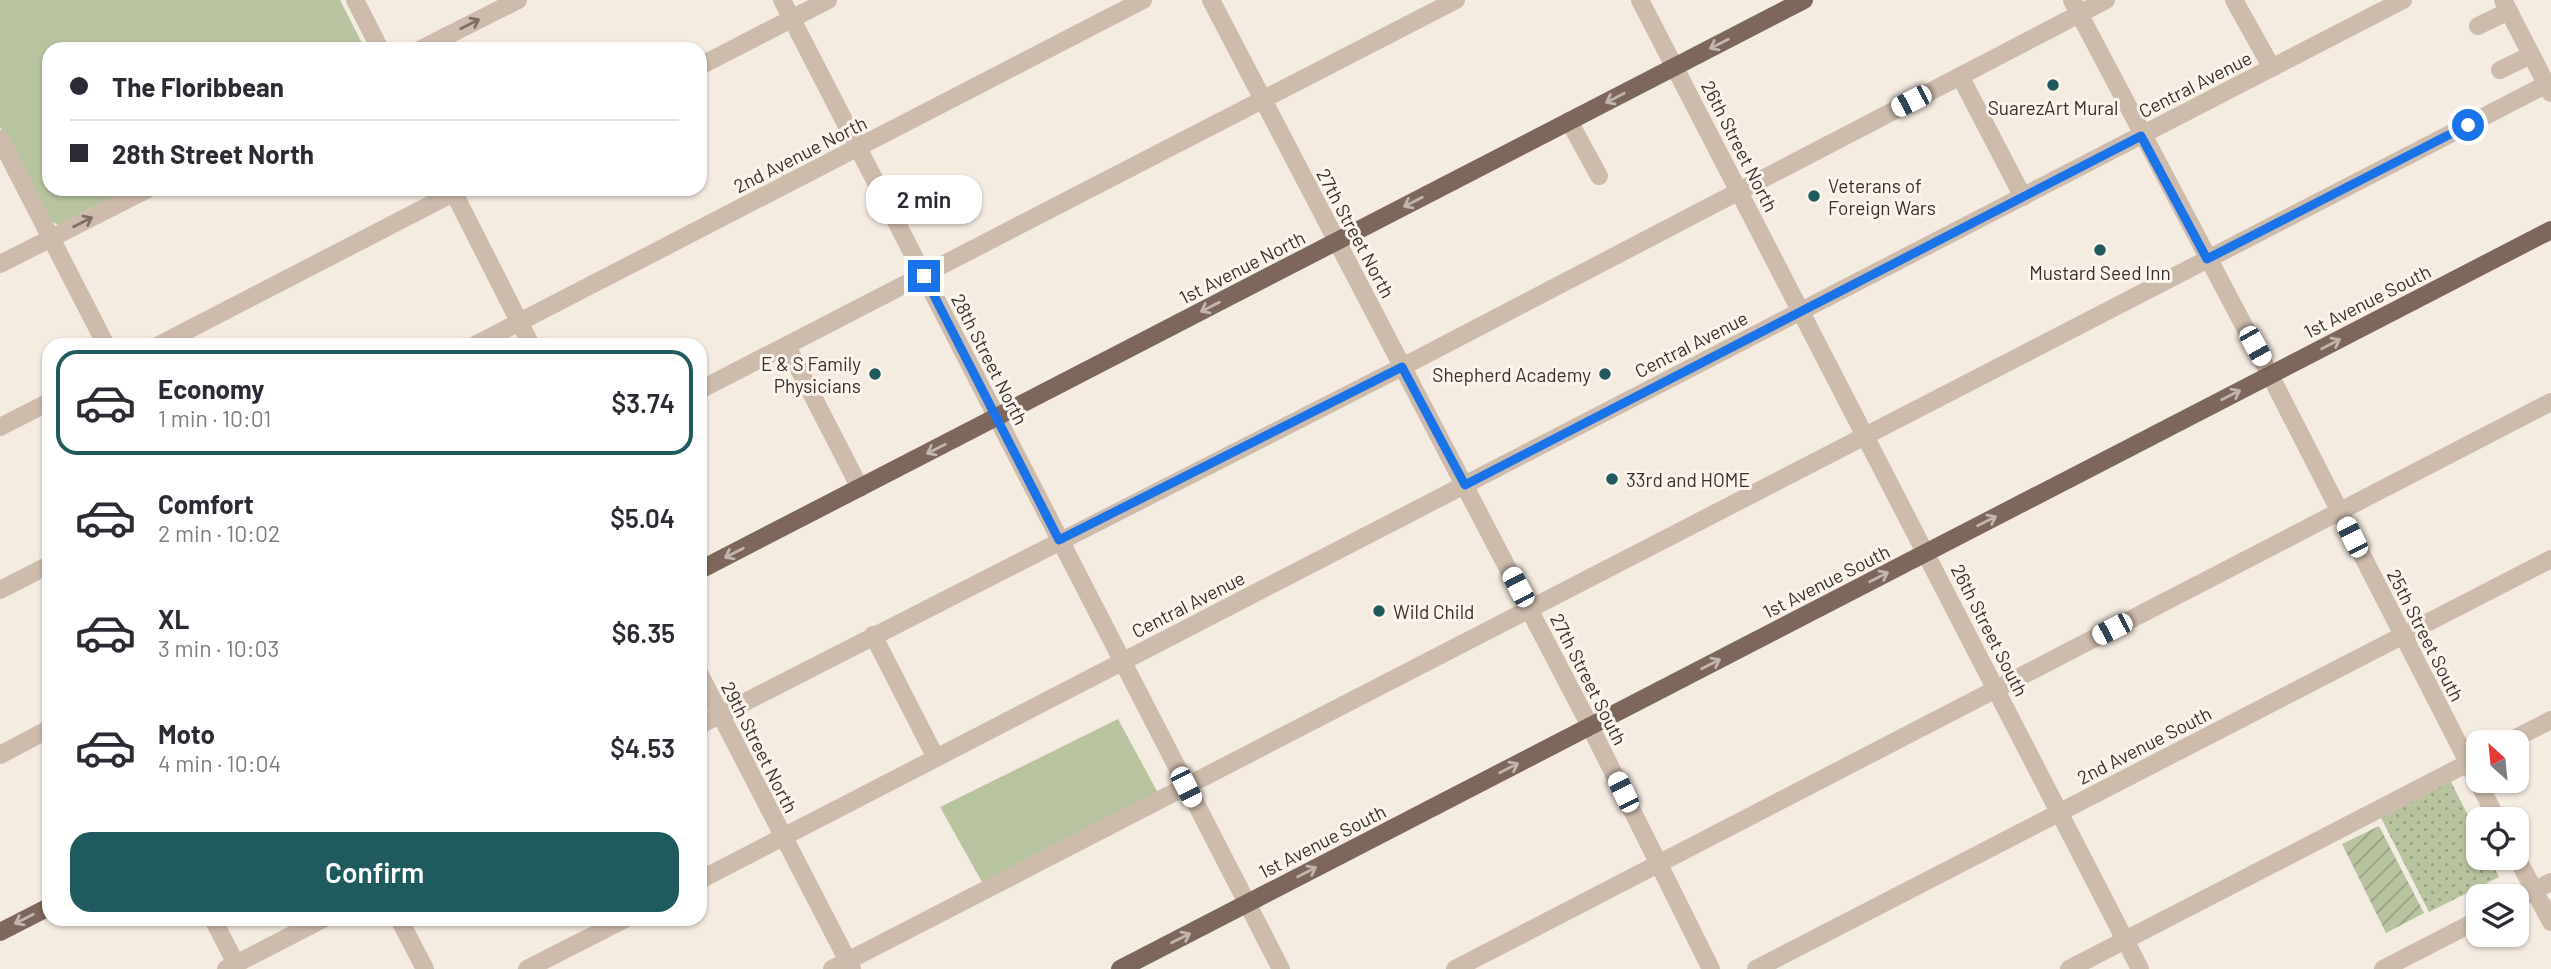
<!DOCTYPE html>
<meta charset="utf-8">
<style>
:root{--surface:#fff;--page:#f2f2f3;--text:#2b2b33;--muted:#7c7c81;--line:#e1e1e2;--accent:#1f5a5e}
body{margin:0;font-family:Barlow,sans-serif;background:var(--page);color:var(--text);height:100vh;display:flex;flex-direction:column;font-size:26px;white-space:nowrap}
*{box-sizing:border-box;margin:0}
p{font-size:23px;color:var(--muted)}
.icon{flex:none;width:38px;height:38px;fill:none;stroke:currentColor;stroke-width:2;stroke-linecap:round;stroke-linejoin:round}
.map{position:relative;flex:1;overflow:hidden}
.drawer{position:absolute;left:42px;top:338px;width:665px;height:588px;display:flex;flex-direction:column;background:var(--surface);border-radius:21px;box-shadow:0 2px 5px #0004}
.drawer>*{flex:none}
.banner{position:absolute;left:42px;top:42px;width:665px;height:154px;border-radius:21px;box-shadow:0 2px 5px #0004;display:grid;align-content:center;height:154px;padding:0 28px;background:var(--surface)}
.needle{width:46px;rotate:333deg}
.tools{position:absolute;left:2466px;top:730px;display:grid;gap:14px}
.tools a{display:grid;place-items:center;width:63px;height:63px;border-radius:14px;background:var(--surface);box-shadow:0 2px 5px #0004;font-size:35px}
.end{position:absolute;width:32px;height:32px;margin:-16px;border:9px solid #1a73e8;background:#fff;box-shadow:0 0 0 4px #fff}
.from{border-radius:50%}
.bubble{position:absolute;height:49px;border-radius:21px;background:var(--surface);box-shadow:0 2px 5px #0004;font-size:23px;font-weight:600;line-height:49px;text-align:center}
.car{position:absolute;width:21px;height:42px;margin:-21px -10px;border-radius:9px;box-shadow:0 0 5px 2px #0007;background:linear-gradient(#fff 24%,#345 0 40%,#fff 0 76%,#345 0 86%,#fff 0)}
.banner b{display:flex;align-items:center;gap:24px;height:66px;font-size:26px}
.banner b+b{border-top:2px solid var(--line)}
.banner i{width:18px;height:18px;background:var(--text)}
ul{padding:12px 0 0;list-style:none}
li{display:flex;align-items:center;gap:21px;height:105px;margin:0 14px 10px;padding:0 14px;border:4px solid transparent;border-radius:21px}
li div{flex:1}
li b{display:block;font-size:26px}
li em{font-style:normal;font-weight:600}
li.selected{border-color:var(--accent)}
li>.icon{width:63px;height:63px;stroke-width:1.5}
.action{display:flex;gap:14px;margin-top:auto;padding:14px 28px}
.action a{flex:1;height:80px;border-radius:21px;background:var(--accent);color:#fff;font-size:28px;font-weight:600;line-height:80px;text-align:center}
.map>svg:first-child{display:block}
.grass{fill:url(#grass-dots)}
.park{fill:#b8c4a0}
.garden{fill:url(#garden-furrows)}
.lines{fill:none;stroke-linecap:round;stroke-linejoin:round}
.minor{stroke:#cdbbac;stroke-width:18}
.major{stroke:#7d675c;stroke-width:18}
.oneway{stroke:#7d6f65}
.oneway2{stroke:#c2b5ac}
.route{stroke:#1a73e8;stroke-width:9}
.poi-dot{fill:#1f5a5e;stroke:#fbf5ee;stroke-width:2.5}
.labels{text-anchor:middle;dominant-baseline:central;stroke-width:6;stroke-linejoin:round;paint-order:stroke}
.street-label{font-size:19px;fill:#3b302b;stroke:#fbf5ee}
.poi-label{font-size:19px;fill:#3b302b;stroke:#fbf5ee;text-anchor:start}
</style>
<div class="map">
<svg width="2551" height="969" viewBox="0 0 2551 969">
<defs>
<pattern id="grass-dots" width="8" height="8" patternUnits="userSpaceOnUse" patternTransform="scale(1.75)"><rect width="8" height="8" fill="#b8c4a0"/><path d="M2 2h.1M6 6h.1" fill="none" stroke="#97a083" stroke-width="1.8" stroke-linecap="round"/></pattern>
<pattern id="garden-furrows" width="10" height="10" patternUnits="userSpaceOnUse" patternTransform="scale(1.75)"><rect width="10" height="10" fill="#b8c4a0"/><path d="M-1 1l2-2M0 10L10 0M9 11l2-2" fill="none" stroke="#97a083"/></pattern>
</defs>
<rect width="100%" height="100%" fill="#f4ebe1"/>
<path class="grass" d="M2450,780L2478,835V858H2489L2499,877L2429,912L2380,816Z"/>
<g class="park">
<path d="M0,0H340L365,49H49V189H128L58,225L47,218L0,127Z"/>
<path d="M1118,719L1158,793L982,882L940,807Z"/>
</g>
<path class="garden" d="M2379,826L2424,913L2386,933L2342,844Z"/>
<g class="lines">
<g class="minor">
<path d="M355,0L380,49"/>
<path d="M782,0L1281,969"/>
<path d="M1211,0L1590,726L1711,969"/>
<path d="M1640,0L2140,969"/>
<path d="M2072,0L2270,375L2497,819"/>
<path d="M2234,0L2272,68"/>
<path d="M2503,0L2551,93"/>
<path d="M2478,26L2509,11"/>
<path d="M421,49L518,0"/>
<path d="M700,66L828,0"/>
<path d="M2500,70L2531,55"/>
<path d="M1960,76L2023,197"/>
<path d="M1569,121L1599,176"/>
<path d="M0,139L106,345"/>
<path d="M452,189L531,345"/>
<path d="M0,264L148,189"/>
<path d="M159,345L461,189"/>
<path d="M475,345L1143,0"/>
<path d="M787,346L860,488"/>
<path d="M700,390L1456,0"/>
<path d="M0,427L49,402"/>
<path d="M0,590L49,565"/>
<path d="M873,635L936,758"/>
<path d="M700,675L852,969"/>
<path d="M700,725L1402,367L2106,0"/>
<path d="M2508,742L2551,720"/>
<path d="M0,755L49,729"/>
<path d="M2516,856L2551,922"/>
<path d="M700,880L2403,0"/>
<path d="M2516,900L2551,882"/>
<path d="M213,919L236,964"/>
<path d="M399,919L425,969"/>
<path d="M226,969L323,919"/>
<path d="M527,969L625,919"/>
<path d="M832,969L2551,82"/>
<path d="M1455,969L2551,402"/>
<path d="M1756,969L2551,559"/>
<path d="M2069,969L2476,759"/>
<path d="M2383,969L2478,920"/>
</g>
<g class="major">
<path d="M700,570L1804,0"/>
<path d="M0,932L49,907"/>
<path d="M1120,969L2551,230"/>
</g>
</g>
<defs><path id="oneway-shaft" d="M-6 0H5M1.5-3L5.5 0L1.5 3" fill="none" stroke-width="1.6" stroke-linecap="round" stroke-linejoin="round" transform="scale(1.75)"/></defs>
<g class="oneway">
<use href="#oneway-shaft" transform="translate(470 24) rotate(-27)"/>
<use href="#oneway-shaft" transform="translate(83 222) rotate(-27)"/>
</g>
<g class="oneway2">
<use href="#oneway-shaft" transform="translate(1719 44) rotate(153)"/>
<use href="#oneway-shaft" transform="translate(1615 98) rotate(153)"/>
<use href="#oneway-shaft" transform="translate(1413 202) rotate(153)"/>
<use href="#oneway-shaft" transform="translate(1210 307) rotate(153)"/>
<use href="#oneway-shaft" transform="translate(2331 344) rotate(-27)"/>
<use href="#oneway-shaft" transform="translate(2231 395) rotate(-27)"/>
<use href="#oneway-shaft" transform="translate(936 449) rotate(153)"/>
<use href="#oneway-shaft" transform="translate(1987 521) rotate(-27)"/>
<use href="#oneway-shaft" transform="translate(734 553) rotate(153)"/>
<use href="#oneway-shaft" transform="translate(1879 577) rotate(-27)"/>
<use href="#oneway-shaft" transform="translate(1711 664) rotate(-27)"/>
<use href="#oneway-shaft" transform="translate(1509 768) rotate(-27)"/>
<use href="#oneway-shaft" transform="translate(1307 872) rotate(-27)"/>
<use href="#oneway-shaft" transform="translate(24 919) rotate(153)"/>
<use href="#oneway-shaft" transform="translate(1181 938) rotate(-27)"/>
</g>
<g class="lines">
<path class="route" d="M924,276L1059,540L1402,367L1465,485L2141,136L2207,259L2468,125"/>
</g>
<g class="poi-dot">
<circle cx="2053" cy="85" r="7"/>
<circle cx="1814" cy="196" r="7"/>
<circle cx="2100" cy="250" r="7"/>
<circle cx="875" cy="374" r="7"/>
<circle cx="1605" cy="374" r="7"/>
<circle cx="1612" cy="479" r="7"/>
<circle cx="1379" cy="611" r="7"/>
</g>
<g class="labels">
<g class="street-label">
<text transform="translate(2195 84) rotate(-27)">Central Avenue</text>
<text transform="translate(1740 146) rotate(63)">26th Street North</text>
<text transform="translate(800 154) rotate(-27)">2nd Avenue North</text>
<text transform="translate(1356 233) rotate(62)">27th Street North</text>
<text transform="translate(1242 267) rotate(-27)">1st Avenue North</text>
<text transform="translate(2367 301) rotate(-27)">1st Avenue South</text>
<text transform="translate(1691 344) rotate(-27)">Central Avenue</text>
<text transform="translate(990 359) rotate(63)">28th Street North</text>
<text transform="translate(1826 581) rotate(-27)">1st Avenue South</text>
<text transform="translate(1188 604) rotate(-27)">Central Avenue</text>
<text transform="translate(1990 630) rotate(63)">26th Street South</text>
<text transform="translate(2426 635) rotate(63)">25th Street South</text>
<text transform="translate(1589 679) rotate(63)">27th Street South</text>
<text transform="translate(2144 745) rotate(-27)">2nd Avenue South</text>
<text transform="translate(760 747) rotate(63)">29th Street North</text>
<text transform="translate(1322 841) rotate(-27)">1st Avenue South</text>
</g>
<g class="poi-label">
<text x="2053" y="107" text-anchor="middle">SuarezArt Mural</text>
<text x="1828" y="185">Veterans of<tspan x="1828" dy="22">Foreign Wars</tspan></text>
<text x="2100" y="272" text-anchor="middle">Mustard Seed Inn</text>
<text x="861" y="363" text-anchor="end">E &amp; S Family<tspan x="861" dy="22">Physicians</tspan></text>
<text x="1591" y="374" text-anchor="end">Shepherd Academy</text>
<text x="1626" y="479">33rd and HOME</text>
<text x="1393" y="611">Wild Child</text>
</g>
</g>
</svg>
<div class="tools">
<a><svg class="needle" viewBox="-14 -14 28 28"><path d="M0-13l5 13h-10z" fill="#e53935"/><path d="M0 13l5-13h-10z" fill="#7c7c81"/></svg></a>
<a><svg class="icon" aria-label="locate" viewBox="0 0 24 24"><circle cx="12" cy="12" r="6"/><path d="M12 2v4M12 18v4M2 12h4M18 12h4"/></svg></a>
<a><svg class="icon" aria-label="layers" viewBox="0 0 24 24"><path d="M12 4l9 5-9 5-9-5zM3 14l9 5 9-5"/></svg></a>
</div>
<i class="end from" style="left:2468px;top:125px"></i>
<i class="end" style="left:924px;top:276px"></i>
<div class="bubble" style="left:866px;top:175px;width:116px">2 min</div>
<i class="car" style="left:1911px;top:101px;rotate:243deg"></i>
<i class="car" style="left:2255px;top:346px;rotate:151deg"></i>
<i class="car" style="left:2352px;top:537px;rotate:333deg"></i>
<i class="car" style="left:1518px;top:587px;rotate:332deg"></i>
<i class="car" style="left:2112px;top:629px;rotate:243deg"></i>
<i class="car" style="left:1186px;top:787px;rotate:153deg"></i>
<i class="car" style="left:1623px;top:792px;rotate:334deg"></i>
<div class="banner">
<b><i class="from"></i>The Floribbean</b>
<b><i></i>28th Street North</b>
</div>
<section class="drawer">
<ul>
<li class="selected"><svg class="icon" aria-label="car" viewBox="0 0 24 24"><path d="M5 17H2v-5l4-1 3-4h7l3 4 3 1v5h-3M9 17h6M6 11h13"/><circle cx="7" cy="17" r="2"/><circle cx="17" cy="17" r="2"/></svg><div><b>Economy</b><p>1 min · 10:01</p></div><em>$3.74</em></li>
<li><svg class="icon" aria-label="car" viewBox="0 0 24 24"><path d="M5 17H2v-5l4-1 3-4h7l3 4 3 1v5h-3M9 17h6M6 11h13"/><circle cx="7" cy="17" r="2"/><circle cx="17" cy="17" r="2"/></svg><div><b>Comfort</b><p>2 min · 10:02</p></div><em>$5.04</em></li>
<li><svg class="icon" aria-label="car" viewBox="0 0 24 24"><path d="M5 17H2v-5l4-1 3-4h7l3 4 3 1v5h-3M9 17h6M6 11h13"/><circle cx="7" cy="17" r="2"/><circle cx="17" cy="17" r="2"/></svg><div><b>XL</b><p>3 min · 10:03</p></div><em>$6.35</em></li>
<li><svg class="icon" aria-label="car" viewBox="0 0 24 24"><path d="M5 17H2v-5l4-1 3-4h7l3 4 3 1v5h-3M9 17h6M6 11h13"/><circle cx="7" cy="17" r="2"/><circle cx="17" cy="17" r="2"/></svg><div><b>Moto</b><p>4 min · 10:04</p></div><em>$4.53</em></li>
</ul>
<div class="action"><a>Confirm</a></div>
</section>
</div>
